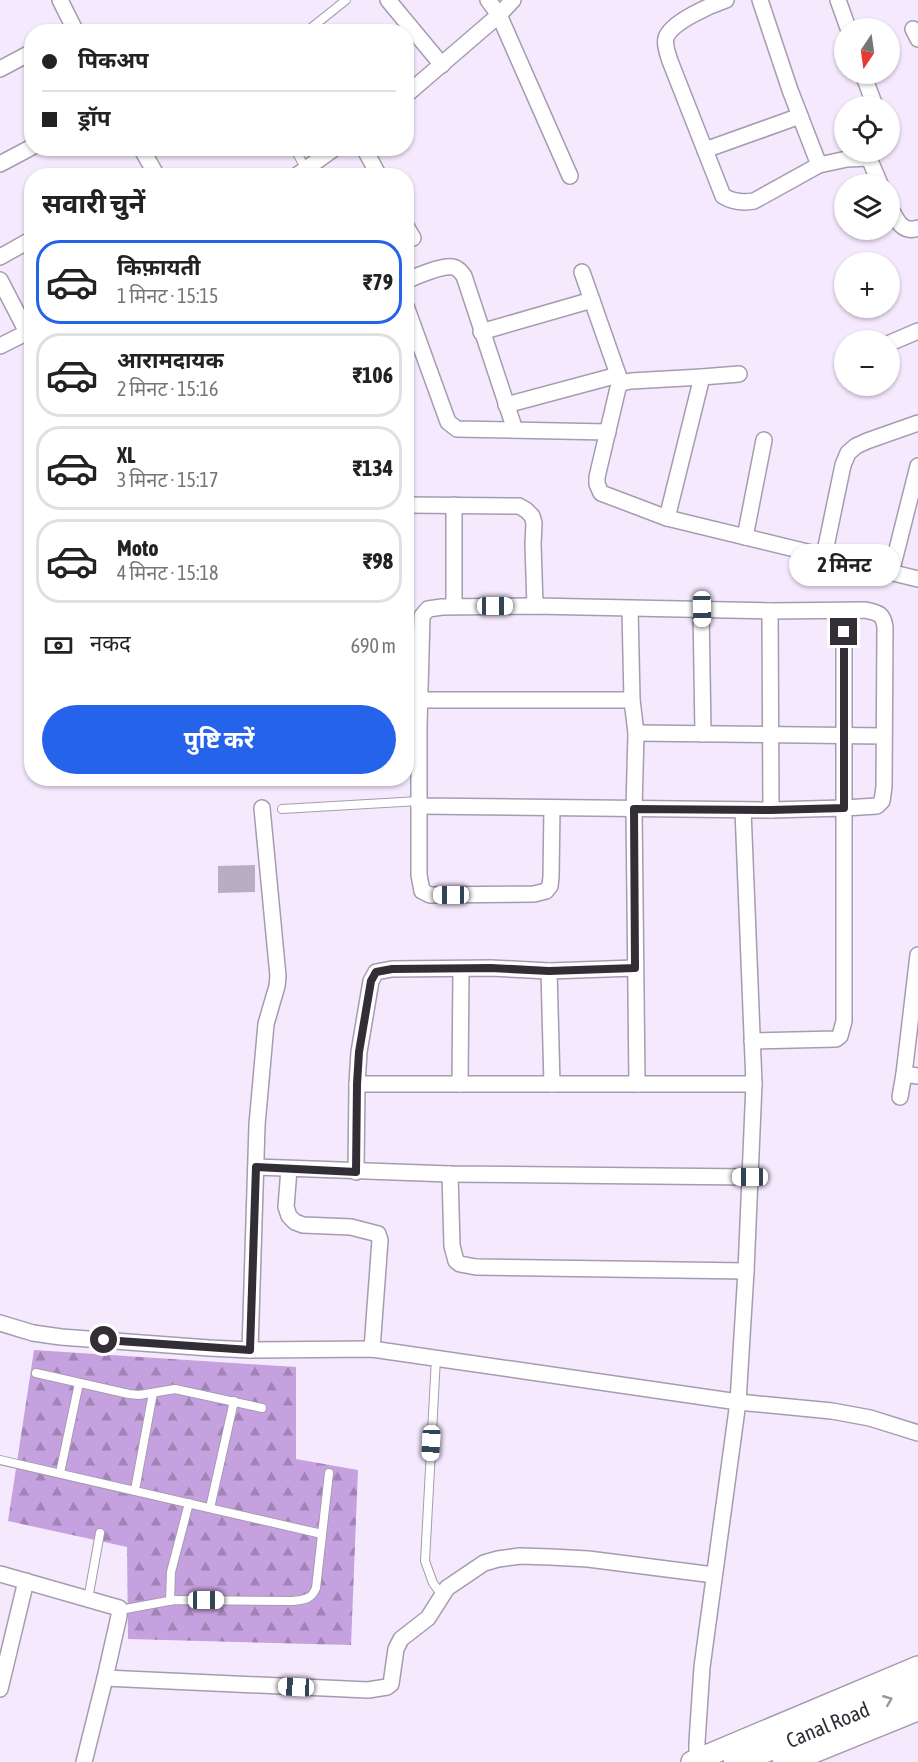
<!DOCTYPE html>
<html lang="hi">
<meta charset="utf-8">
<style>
:root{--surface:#fff;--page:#f2f2f2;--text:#222;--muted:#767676;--line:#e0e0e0;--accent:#2563eb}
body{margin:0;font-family:"Asap Condensed","Noto Sans Devanagari",sans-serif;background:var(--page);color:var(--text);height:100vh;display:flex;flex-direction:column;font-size:22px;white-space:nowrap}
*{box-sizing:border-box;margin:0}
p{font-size:20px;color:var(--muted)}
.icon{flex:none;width:33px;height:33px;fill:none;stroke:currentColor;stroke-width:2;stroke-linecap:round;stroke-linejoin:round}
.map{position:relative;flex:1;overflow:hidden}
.sheet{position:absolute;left:24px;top:168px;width:390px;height:618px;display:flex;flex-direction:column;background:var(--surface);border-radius:24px;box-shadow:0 2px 4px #0004}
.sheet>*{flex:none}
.guide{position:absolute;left:24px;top:24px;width:390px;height:132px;border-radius:24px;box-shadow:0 2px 4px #0004;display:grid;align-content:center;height:132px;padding:0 18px;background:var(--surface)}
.needle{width:39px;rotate:193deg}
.tools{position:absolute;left:834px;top:18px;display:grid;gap:12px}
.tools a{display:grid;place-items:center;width:66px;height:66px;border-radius:50%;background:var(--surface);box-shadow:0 2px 4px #0004;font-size:30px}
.end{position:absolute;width:27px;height:27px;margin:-14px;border:8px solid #332e36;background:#fff;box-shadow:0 0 0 3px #fff}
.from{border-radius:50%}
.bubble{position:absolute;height:42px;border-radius:21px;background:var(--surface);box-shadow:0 2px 4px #0004;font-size:20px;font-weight:700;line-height:42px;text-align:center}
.car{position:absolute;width:18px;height:36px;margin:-18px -9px;border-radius:8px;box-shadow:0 0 4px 2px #0007;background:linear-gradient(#fff 24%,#345 0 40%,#fff 0 76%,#345 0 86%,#fff 0)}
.guide b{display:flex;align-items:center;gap:21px;height:57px;font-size:22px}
.guide b+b{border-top:2px solid var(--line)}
.guide i{width:15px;height:15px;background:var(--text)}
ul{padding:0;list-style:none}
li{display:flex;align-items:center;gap:18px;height:84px;margin:0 12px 9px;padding:0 6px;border:3px solid var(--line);border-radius:24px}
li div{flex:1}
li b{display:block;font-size:22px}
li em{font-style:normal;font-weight:700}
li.on{border-color:var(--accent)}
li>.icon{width:54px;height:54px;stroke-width:1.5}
h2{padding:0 18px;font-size:27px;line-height:72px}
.pay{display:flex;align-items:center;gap:15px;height:66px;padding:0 18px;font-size:22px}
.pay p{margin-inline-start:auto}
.cta{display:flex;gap:12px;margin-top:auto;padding:12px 18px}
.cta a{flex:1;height:69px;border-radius:36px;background:var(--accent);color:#fff;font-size:24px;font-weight:700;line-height:69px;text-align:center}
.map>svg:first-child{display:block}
.forest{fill:url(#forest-firs)}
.building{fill:#b9adc2}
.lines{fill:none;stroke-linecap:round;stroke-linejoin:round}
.lane-casing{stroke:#a79baf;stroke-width:10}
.street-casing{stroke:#a79baf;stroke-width:18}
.secondary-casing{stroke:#a79baf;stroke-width:24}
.primary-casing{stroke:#a79baf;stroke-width:27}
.lane{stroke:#fff;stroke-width:8}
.street{stroke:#fff;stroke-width:15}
.secondary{stroke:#fff;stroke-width:21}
.primary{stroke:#fff;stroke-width:24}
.oneway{stroke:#99969a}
.route{stroke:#332e36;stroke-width:8}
.labels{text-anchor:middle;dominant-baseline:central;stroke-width:4.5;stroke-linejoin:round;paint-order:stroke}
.street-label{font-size:21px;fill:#332e36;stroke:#fff}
</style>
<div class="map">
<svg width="918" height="1762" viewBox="0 0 918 1762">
<defs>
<pattern id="forest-firs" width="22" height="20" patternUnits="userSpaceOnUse" patternTransform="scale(1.5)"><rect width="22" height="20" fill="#c6a1df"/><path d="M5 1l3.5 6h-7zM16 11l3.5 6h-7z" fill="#a184b6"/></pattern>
</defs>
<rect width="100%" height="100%" fill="#f5e9fe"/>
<path class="forest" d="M34,1350L296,1367V1459L358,1470L351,1645L128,1639L127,1547L8,1521Z"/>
<path class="building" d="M255,865V892L218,893V866Z"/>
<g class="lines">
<defs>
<g id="lane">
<path d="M306,32L346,0"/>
<path d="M294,148L306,169"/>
<path d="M282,809L419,801"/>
<path d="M436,1358L425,1561L433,1583L442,1595"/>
<path d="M36,1373L129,1394L139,1395L175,1389L262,1408"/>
<path d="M0,1460L322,1534"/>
<path d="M60,1473L79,1383"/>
<path d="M135,1490L153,1393"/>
<path d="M210,1508L234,1401"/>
<path d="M88,1599L100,1533"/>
<path d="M170,1601L171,1572L189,1503"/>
<path d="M120,1610L174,1600L292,1601C304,1600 312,1599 316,1588L329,1473"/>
</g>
<g id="street">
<path d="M60,0L76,32"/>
<path d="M388,0L442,65"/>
<path d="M488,0L499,15L570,176"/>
<path d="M726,0C711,5 671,22 666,38C664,46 668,54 670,61L723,196C733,202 743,203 754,201L819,165L847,159L869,158"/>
<path d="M760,0L790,90L819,165"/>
<path d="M838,0L848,28"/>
<path d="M913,29L918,39"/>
<path d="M0,69L32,52"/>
<path d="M863,74L875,106"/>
<path d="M406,95L499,15L513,0"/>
<path d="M141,148L157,176"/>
<path d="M364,148L379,176"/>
<path d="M705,150L800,116"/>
<path d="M871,152L869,158L880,184"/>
<path d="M0,164L32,147"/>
<path d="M296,176L335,148"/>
<path d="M890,207C896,219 902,234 918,228"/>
<path d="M406,226L413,238"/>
<path d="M0,257L32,239"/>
<path d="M582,272L621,383L618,388L597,477V484L601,493L667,518L918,579"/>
<path d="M0,280L27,332"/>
<path d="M406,281C416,276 443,265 453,267C458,268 461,272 464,276L515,430"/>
<path d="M406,306L448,422L457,429L608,432"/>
<path d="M481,332L592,300"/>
<path d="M890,343L918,331"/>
<path d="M0,346L32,330"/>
<path d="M621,383L631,381L702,377"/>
<path d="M506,405L618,375"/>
<path d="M406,505L519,506L526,510L532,516L534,523L533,544L535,606"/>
<path d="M454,505V606"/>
<path d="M667,518L702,377L739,374"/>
<path d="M745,537L764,440"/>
<path d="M824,556L843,465L848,453L856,446L867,441L918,423"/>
<path d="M891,573L918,466"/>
<path d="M630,609L632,700L636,733L634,809L637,1084"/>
<path d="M701,609L703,734"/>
<path d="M770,611L771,810"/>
<path d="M420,700H632"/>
<path d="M636,733L884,736"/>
<path d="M419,806V875L422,891L430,895L534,894L546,891L550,886L551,877L552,808"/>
<path d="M918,955L904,1074L918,1076"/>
<path d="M549,971L552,1084"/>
<path d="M752,1041L836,1039L840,1036L844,1021V808L877,806L882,801L884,787L885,627C883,613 878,613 865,610L770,611L535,606L442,607L428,609L422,616L419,725V806L771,810L844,808V612"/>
<path d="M357,1084H754"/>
<path d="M460,1084L461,969"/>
<path d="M900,1097L904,1074"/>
<path d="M256,1167L450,1174L750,1177"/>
<path d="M289,1169L286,1207L289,1216L295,1222L303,1225L351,1227L378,1234L380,1240L372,1349"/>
<path d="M356,1172L357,1084L359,1052L371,981L376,972L392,969L491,968L549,971L635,968"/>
<path d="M450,1174L452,1246L456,1261L460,1264L476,1267L746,1271"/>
<path d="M0,1323L33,1333L61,1337L209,1348L250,1350L372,1349L738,1402L832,1411L870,1418L918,1433"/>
<path d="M250,1350L257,1125L266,1024L277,986L278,976L262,808"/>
<path d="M0,1574L119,1608V1616L105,1678L368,1690L387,1687L391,1684L396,1649L401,1639L428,1618L447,1588L484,1563L498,1559L520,1556L551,1557L588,1559L714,1575"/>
<path d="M0,1689L26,1581"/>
<path d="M84,1762L105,1678"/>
<path d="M697,1762V1742L702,1667L738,1402L746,1271L754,1084L743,810"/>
</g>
<path id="secondary" d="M692,1762L918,1667"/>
<g id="primary">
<path id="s1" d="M736,1762L918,1687"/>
<path d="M785,1762L918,1708"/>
</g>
</defs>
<use href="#lane" class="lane-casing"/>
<use href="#street" class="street-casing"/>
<use href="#secondary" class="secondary-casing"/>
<use href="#primary" class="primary-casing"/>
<use href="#lane" class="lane"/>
<use href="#street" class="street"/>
<use href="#secondary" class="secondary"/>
<use href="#primary" class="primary"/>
</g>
<defs><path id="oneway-chevron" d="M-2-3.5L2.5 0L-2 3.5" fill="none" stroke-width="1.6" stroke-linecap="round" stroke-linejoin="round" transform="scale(1.5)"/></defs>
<use class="oneway" href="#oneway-chevron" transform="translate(888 1700) rotate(-22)"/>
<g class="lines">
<path class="route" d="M104,1340L250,1350L256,1167L356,1172L357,1084L359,1052L371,981L376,972L392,969L491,968L549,971L635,968L634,809L771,810L844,808V632"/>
</g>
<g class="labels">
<g class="street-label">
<text stroke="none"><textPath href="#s1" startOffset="99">Canal Road</textPath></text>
</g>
</g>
</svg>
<div class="tools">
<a><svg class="needle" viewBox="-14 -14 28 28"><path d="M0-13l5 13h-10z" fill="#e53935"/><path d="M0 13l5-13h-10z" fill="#767676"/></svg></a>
<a><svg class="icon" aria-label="locate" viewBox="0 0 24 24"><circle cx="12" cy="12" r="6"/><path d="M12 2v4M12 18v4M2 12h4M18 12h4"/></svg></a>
<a><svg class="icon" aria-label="layers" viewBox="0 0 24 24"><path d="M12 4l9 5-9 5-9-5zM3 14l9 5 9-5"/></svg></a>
<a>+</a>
<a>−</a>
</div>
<i class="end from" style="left:104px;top:1340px"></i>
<i class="end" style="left:844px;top:632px"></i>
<div class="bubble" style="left:789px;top:544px;width:111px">2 मिनट</div>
<i class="car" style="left:495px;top:606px;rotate:90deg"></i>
<i class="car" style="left:702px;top:609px;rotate:179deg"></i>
<i class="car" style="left:451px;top:895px;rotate:270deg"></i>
<i class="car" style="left:750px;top:1177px;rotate:270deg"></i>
<i class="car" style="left:431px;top:1443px;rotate:183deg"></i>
<i class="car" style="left:206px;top:1600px;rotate:90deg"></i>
<i class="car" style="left:296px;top:1687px;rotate:273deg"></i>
<div class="guide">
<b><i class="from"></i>पिकअप</b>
<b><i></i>ड्रॉप</b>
</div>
<section class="sheet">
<h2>सवारी चुनें</h2>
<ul>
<li class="on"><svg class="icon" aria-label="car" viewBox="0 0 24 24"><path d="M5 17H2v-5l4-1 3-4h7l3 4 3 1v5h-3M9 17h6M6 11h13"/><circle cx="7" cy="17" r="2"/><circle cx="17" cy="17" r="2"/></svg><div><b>किफ़ायती</b><p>1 मिनट · 15:15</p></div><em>₹79</em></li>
<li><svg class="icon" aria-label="car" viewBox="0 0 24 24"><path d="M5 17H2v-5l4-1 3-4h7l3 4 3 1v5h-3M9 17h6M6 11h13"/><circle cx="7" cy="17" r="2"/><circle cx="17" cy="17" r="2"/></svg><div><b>आरामदायक</b><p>2 मिनट · 15:16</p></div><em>₹106</em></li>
<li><svg class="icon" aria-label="car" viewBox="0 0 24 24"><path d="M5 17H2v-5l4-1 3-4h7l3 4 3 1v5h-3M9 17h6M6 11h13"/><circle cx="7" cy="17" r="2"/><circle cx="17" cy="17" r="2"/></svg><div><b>XL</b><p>3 मिनट · 15:17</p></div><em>₹134</em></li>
<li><svg class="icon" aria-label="car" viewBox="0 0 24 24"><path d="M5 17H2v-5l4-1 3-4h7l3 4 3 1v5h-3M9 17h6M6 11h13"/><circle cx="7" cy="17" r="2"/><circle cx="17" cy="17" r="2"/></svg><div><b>Moto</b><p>4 मिनट · 15:18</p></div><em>₹98</em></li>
</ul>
<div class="pay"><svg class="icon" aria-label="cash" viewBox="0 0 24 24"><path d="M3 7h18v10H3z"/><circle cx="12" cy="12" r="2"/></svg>नकद<p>690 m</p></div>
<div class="cta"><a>पुष्टि करें</a></div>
</section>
</div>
